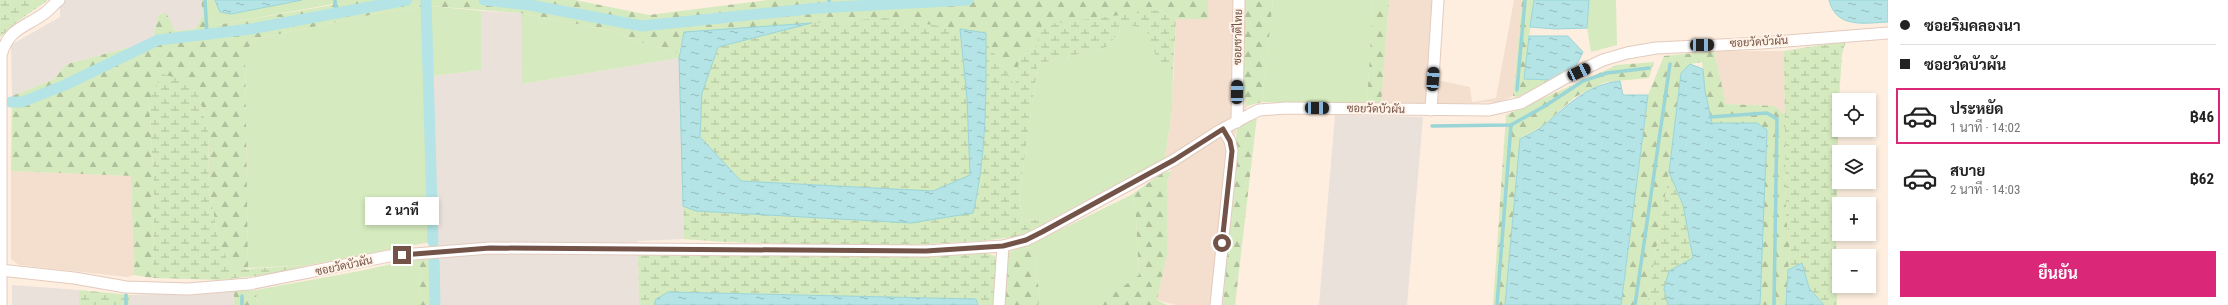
<!DOCTYPE html>
<html lang="th">
<meta charset="utf-8">
<style>
:root{--surface:#fff;--page:#f6f6f6;--text:#222;--muted:#767676;--line:#e0e0e0;--accent:#db2777}
body{margin:0;font-family:"Roboto Condensed",Sarabun,sans-serif;background:var(--page);color:var(--text);height:100vh;display:flex;flex-direction:column;font-size:15px;white-space:nowrap}
*{box-sizing:border-box;margin:0}
p{font-size:13px;color:var(--muted)}
.icon{flex:none;width:22px;height:22px;fill:none;stroke:currentColor;stroke-width:2;stroke-linecap:round;stroke-linejoin:round}
.map{position:relative;flex:1;overflow:hidden}
.panel{display:flex;flex-direction:column;background:var(--surface);width:340px}
.panel>*{flex:none}
.hud{display:grid;align-content:center;height:88px;padding:0 12px;background:var(--surface)}
.tools{position:absolute;left:1832px;top:93px;display:grid;gap:8px}
.tools a{display:grid;place-items:center;width:44px;height:44px;border-radius:0px;background:var(--surface);box-shadow:0 2px 6px #0003;font-size:20px}
.end{position:absolute;width:18px;height:18px;margin:-9px;border:5px solid #735247;background:#fff;box-shadow:0 0 0 2px #fff}
.from{border-radius:50%}
.bubble{position:absolute;height:28px;border-radius:0px;background:var(--surface);box-shadow:0 2px 6px #0003;font-size:13px;font-weight:700;line-height:28px;text-align:center}
.car{position:absolute;width:12px;height:24px;margin:-12px -6px;border-radius:5px;box-shadow:0 0 3px 1px #0007;background:linear-gradient(#222 24%,#8ab4d8 0 40%,#222 0 76%,#8ab4d8 0 86%,#222 0)}
.hud b{display:flex;align-items:center;gap:14px;height:38px;font-size:15px}
.hud b+b{border-top:1px solid var(--line)}
.hud i{width:10px;height:10px;background:var(--text)}
ul{padding:0;list-style:none}
li{display:flex;align-items:center;gap:12px;height:56px;margin:0 8px 6px;padding:0 4px;border:2px solid transparent;border-radius:0px}
li div{flex:1}
li b{display:block;font-size:15px}
li em{font-style:normal;font-weight:700}
li.current{border-color:var(--accent)}
li>.icon{width:36px;height:36px;stroke-width:1.5}
.button{display:flex;gap:8px;margin-top:auto;padding:8px 12px}
.button a{flex:1;height:46px;border-radius:0px;background:var(--accent);color:#fff;font-size:16px;font-weight:700;line-height:46px;text-align:center}
main{display:flex;flex:1;min-height:0}
.map>svg:first-child{display:block}
.residential{fill:#f4dfce}
.industrial{fill:#ebe1db}
.green{fill:#d5eabe}
.forest{fill:url(#forest-firs)}
.wetland{fill:url(#wetland-marsh)}
.water{fill:url(#water-ripples);stroke:#9ad5d8}
.lines{fill:none;stroke-linecap:round;stroke-linejoin:round}
.stream{stroke:#9ad5d8;stroke-width:3.5}
.canal{stroke:#b4e4e6;stroke-width:11}
.minor-casing{stroke:#e3cbbe;stroke-width:13}
.minor{stroke:#fff;stroke-width:11}
.route{stroke:#735247;stroke-width:5}
.labels{text-anchor:middle;dominant-baseline:central;stroke-width:4;stroke-linejoin:round;paint-order:stroke}
.street-label{font-size:11px;fill:#735247;stroke:#fff2e6}
</style>
<main>
<div class="map">
<svg width="1888" height="305" viewBox="0 0 1888 305">
<defs>
<pattern id="forest-firs" width="22" height="20" patternUnits="userSpaceOnUse"><rect width="22" height="20" fill="#d5eabe"/><path d="M5 1l3.5 6h-7zM16 11l3.5 6h-7z" fill="#b1c09c"/></pattern>
<pattern id="wetland-marsh" width="20" height="14" patternUnits="userSpaceOnUse"><rect width="20" height="14" fill="#d5eabe"/><path d="M1 5h8M5 5V1M11 12h8M15 12V8" fill="none" stroke="#b1c09c"/></pattern>
<pattern id="water-ripples" width="26" height="14" patternUnits="userSpaceOnUse"><rect width="26" height="14" fill="#b4e4e6"/><path d="M2 4q2-2 4 0t4 0M15 11q2-2 4 0t4 0" fill="none" stroke="#97bbbc"/></pattern>
</defs>
<rect width="100%" height="100%" fill="#fdeedf"/>
<g class="residential">
<path d="M1208,0H1245L1243,92L1247,106L1237,126L1235,136L1223,305H1176L1157,300L1167,255V182L1172,171L1165,158L1172,110L1176,19H1207Z"/>
<path d="M1389,0H1443L1437,80L1470,87L1472,102L1496,98L1514,0H1522L1513,96L1499,102L1381,106Z"/>
<path d="M1714,51H1784L1785,115L1775,106L1726,104Z"/>
<path d="M11,171L131,176L134,275L127,277L19,265L11,259Z"/>
</g>
<g class="industrial">
<path d="M60,0H201L203,15L195,29L175,31L166,13L158,16L153,37L138,45L67,64L54,79L12,96L11,45L60,17Z"/>
<path d="M481,11L521,13L523,84L679,58L684,239L638,241L639,305H440V264L430,242L425,77L481,70Z"/>
<path d="M1335,115L1423,117L1407,305H1319Z"/>
<path d="M12,285L79,290V305H12Z"/>
<path d="M234,291V305H130V295Z"/>
</g>
<g class="green">
<path d="M209,0H215L220,12L231,14L302,0H333V4L217,25L209,21Z"/>
<path d="M1273,0H1373L1367,105L1262,102Z"/>
<path d="M1589,0H1616L1617,45L1591,52L1587,28Z"/>
<path d="M430,6L481,11V70L425,77L430,242L309,265L248,268L245,52L255,39L389,11Z"/>
<path d="M521,13L614,31L634,40L679,53V58L522,84Z"/>
<path d="M1125,25L1146,27L1161,71H1173L1172,110L1165,158L1048,221L1022,219L1019,196L1038,64L1107,47Z"/>
<path d="M1133,194L1136,219L1139,275L1107,299L1103,305H1038L1040,299L1034,252L1027,246Z"/>
<path d="M419,258L420,305H257L256,290L360,271Z"/>
</g>
<g class="forest">
<path d="M201,0H209V21L217,25L333,5V0H575L649,15L767,0H1208V19H1176L1159,10L1036,47L1020,57L1015,87L992,50L985,33L684,32L679,53L634,40L614,31L521,13L430,6L389,11L255,39L245,52L248,268L233,271L219,243L209,187L208,131L199,97L149,101L154,186L153,278L134,275L131,176L11,171L12,96L54,79L67,64L138,45L153,38L158,16L166,12L175,31L195,29L203,15Z"/>
<path d="M1245,0H1273L1262,102L1247,106L1243,92Z"/>
<path d="M1373,0H1389L1381,106L1367,105Z"/>
<path d="M1522,0H1534L1524,78L1551,80L1518,97L1513,96Z"/>
<path d="M1714,51L1726,104L1775,106L1785,115L1786,216L1790,251L1786,305H1760L1767,130L1757,123H1712L1705,91L1702,62L1690,64L1681,73L1669,172L1647,305H1621L1648,95L1664,56Z"/>
<path d="M1654,62L1649,78L1605,82L1575,97L1542,126L1520,139L1505,305H1493L1506,115L1617,65Z"/>
<path d="M1257,116L1235,305H1223L1237,126Z"/>
<path d="M1172,171L1167,182V255L1157,300L1167,305H1103L1106,299L1139,275L1136,219L1133,194L1162,173Z"/>
<path d="M1027,246L1034,252L1040,299L1038,305H1004L1008,252Z"/>
<path d="M419,258H437L440,264V305H420Z"/>
<path d="M256,290L257,305H234V291Z"/>
</g>
<g class="wetland">
<path d="M0,0H48L18,21L0,37Z"/>
<path d="M1159,10L1176,19L1173,71H1161L1146,28L1125,25L1107,47L1038,64L1019,196L1022,219L1048,221L1023,236L981,241L892,246L724,242L684,239L683,206L696,211L973,213C987,152 986,95 986,33L992,50L1015,86L1020,57L1036,47L1042,25Z"/>
<path d="M885,18L960,29L967,98L970,175L933,191L741,181L700,137L702,93L718,47L812,23Z"/>
<path d="M1846,41L1842,54L1839,100L1836,227L1837,305H1824L1809,288L1802,264L1788,270L1790,251L1786,216L1784,51Z"/>
<path d="M162,74L188,81L199,97L208,131L209,187L219,243L233,270L309,265L272,274L220,280L153,278L154,186L149,101Z"/>
<path d="M1669,172L1683,205L1693,258L1664,289L1668,305H1647Z"/>
<path d="M983,252L995,256L997,263L995,305H978L976,299L669,292L655,300V305H639L638,254Z"/>
<path d="M79,290L130,295V305H79Z"/>
</g>
<g class="water">
<path d="M215,0H302L231,14L220,12Z"/>
<path d="M1534,0H1589L1587,28L1555,29L1530,27Z"/>
<path d="M1829,0H1888V22C1865,23 1836,29 1829,0Z"/>
<path d="M812,23L718,47L702,93L700,137L741,181L933,191L970,175L967,98L960,29L986,33C986,95 987,152 973,213L911,223L696,211L683,206L679,58L684,32Z"/>
<path d="M1529,36H1568L1583,52L1574,70L1551,80L1524,79Z"/>
<path d="M1690,64L1703,69L1705,91L1712,123H1757L1767,130L1760,305H1668L1664,289L1669,271L1693,258L1683,205L1669,172L1681,73Z"/>
<path d="M1620,81L1623,95H1648L1621,305H1505L1520,139C1528,135 1537,131 1544,125C1568,105 1588,84 1620,81Z"/>
<path d="M1802,263L1809,288L1824,305H1786L1788,270Z"/>
<path d="M668,292L976,299L978,305H655V300Z"/>
</g>
<g class="lines">
<g class="stream">
<path d="M205,0L207,34"/>
<path d="M335,0L336,13"/>
<path d="M829,0L830,8"/>
<path d="M1517,90L1525,0"/>
<path d="M1710,117L1767,113L1777,119L1774,305"/>
<path d="M1432,126L1511,125L1545,106L1583,81L1607,73L1649,68"/>
<path d="M126,305V295"/>
<path d="M242,305V296"/>
<path d="M1497,305L1511,125"/>
<path d="M1635,305L1670,64"/>
</g>
<g class="canal">
<path d="M426,0L433,242"/>
<path d="M484,0L530,5L642,26L818,8L968,0"/>
<path d="M11,102H22L65,85L158,40L251,29L407,0"/>
<path d="M434,261L435,305"/>
</g>
<defs>
<g id="minor">
<path d="M1431,110L1438,0"/>
<path d="M1237,122L1239,0"/>
<path d="M0,270L74,278L126,287L188,289L249,284L389,256L490,248L926,251L1003,246L1026,240L1042,232L1174,160L1219,131L1249,115L1259,110L1286,108L1489,110L1521,103L1567,77L1603,60L1627,53L1656,48L1762,43L1888,33"/>
<path d="M1,305V55C9,28 24,28 45,13C50,9 54,4 59,0"/>
<path d="M999,305L1003,246"/>
<path d="M1216,305L1232,151L1230,141L1223,129"/>
</g>
</defs>
<use href="#minor" class="minor-casing"/>
<use href="#minor" class="minor"/>
</g>
<g class="lines">
<path class="route" d="M402,255L490,248L926,251L1003,246L1026,240L1042,232L1174,160L1223,129L1230,141L1232,151L1222,243"/>
</g>
<g class="labels">
<g class="street-label">
<text transform="translate(1238 37) rotate(-89)">ซอยชาติไทย</text>
<text transform="translate(1759 42) rotate(-3)">ซอยวัดบัวผัน</text>
<text transform="translate(1376 109) rotate(1)">ซอยวัดบัวผัน</text>
<text transform="translate(344 266) rotate(-12)">ซอยวัดบัวผัน</text>
</g>
</g>
</svg>
<div class="tools">
<a><svg class="icon" aria-label="locate" viewBox="0 0 24 24"><circle cx="12" cy="12" r="6"/><path d="M12 2v4M12 18v4M2 12h4M18 12h4"/></svg></a>
<a><svg class="icon" aria-label="layers" viewBox="0 0 24 24"><path d="M12 4l9 5-9 5-9-5zM3 14l9 5 9-5"/></svg></a>
<a>+</a>
<a>−</a>
</div>
<i class="end from" style="left:1222px;top:243px"></i>
<i class="end" style="left:402px;top:255px"></i>
<div class="bubble" style="left:365px;top:197px;width:74px">2 นาที</div>
<i class="car" style="left:1702px;top:45px;rotate:89deg"></i>
<i class="car" style="left:1579px;top:72px;rotate:65deg"></i>
<i class="car" style="left:1433px;top:79px;rotate:4deg"></i>
<i class="car" style="left:1237px;top:92px;rotate:1deg"></i>
<i class="car" style="left:1317px;top:108px;rotate:91deg"></i>
</div>
<section class="panel">
<div class="hud">
<b><i class="from"></i>ซอยริมคลองนา</b>
<b><i></i>ซอยวัดบัวผัน</b>
</div>
<ul>
<li class="current"><svg class="icon" aria-label="car" viewBox="0 0 24 24"><path d="M5 17H2v-5l4-1 3-4h7l3 4 3 1v5h-3M9 17h6M6 11h13"/><circle cx="7" cy="17" r="2"/><circle cx="17" cy="17" r="2"/></svg><div><b>ประหยัด</b><p>1 นาที · 14:02</p></div><em>฿46</em></li>
<li><svg class="icon" aria-label="car" viewBox="0 0 24 24"><path d="M5 17H2v-5l4-1 3-4h7l3 4 3 1v5h-3M9 17h6M6 11h13"/><circle cx="7" cy="17" r="2"/><circle cx="17" cy="17" r="2"/></svg><div><b>สบาย</b><p>2 นาที · 14:03</p></div><em>฿62</em></li>
</ul>
<div class="button"><a>ยืนยัน</a></div>
</section>
</main>
